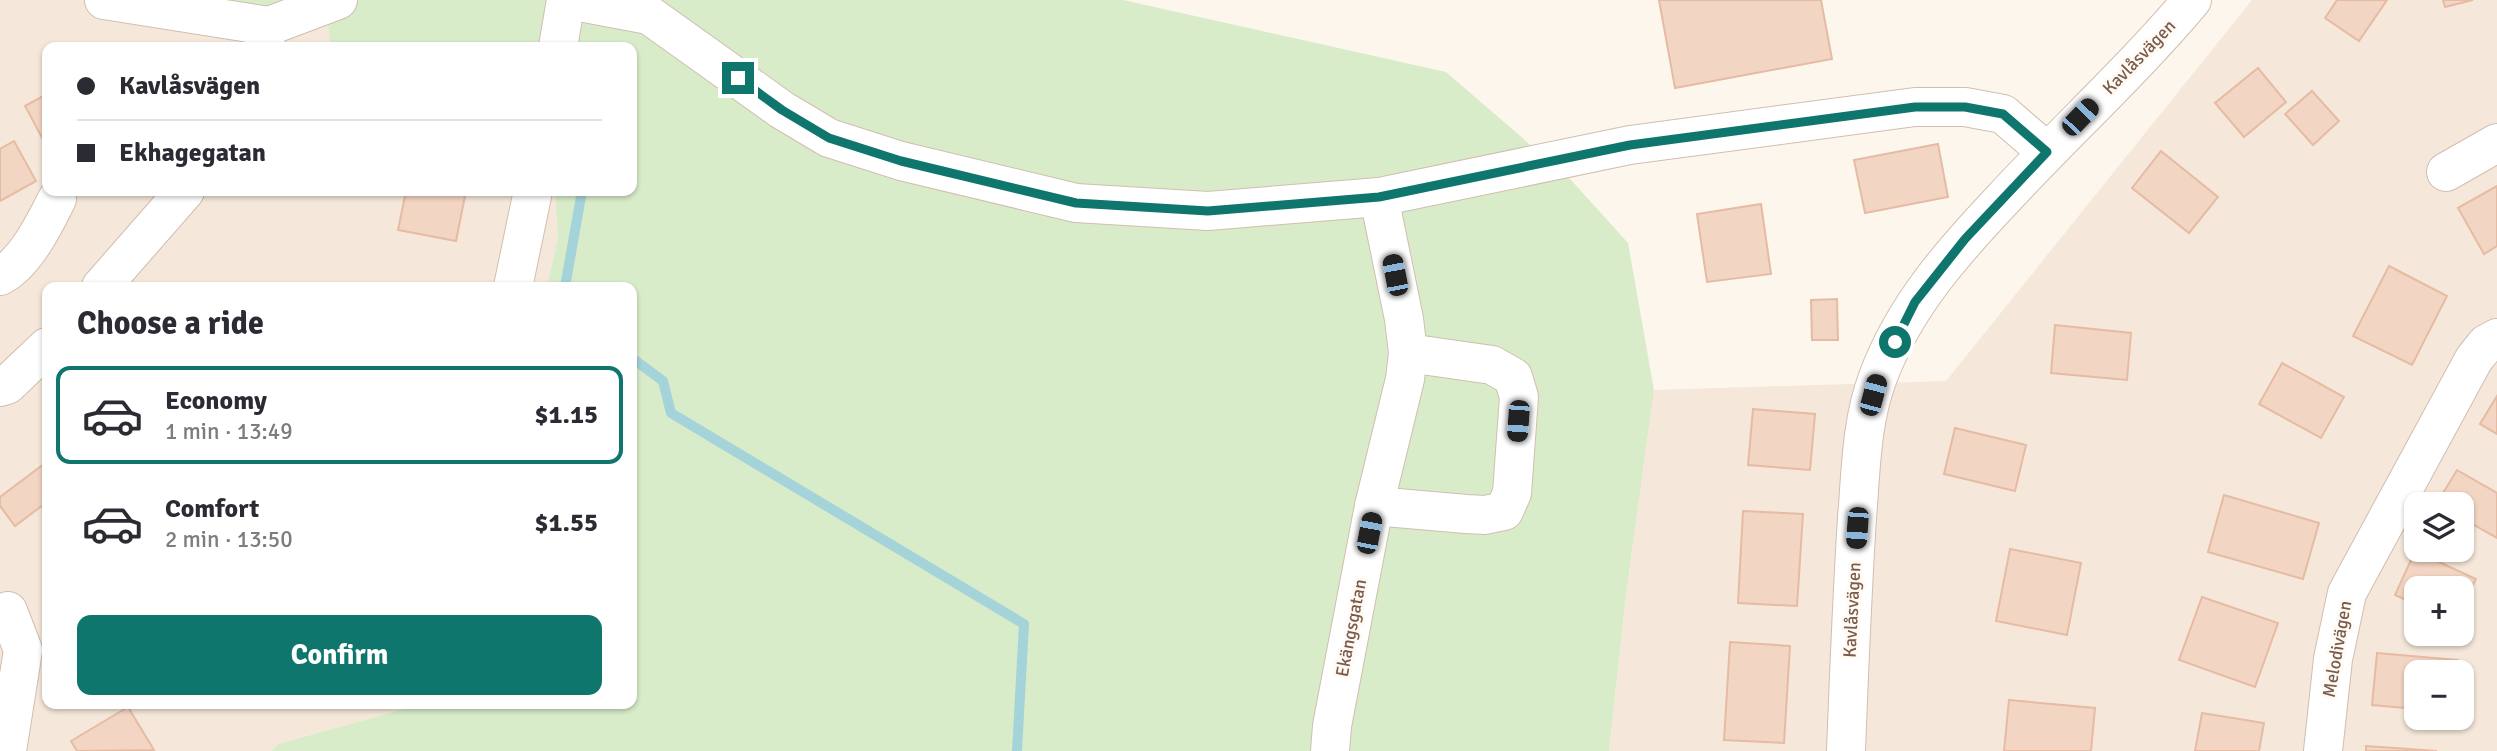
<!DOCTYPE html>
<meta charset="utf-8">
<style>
:root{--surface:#fff;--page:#f7f7f7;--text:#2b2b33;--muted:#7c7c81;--line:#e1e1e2;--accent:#0f766e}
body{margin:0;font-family:Signika,sans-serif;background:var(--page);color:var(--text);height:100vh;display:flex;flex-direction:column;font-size:26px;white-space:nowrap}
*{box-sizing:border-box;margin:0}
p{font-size:23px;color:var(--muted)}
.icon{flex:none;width:38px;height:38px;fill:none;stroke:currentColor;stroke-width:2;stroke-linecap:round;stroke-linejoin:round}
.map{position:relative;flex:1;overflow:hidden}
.panel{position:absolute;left:42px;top:282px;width:595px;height:427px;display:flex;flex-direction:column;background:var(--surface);border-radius:14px;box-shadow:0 2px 5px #0004}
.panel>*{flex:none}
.top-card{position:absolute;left:42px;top:42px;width:595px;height:154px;border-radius:14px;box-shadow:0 2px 5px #0004;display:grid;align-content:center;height:154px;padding:0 35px;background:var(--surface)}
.tools{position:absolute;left:2404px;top:492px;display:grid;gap:14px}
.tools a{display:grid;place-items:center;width:70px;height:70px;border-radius:14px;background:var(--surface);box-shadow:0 2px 5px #0004;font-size:35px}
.end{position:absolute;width:32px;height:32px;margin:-16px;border:9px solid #0f766e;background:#fff;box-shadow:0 0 0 4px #fff}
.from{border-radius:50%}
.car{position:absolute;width:21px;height:42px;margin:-21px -10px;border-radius:9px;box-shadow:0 0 5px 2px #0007;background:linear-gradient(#222 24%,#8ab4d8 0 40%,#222 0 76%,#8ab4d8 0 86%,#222 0)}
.top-card b{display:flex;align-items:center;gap:24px;height:66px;font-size:26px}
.top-card b+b{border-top:2px solid var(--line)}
.top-card i{width:18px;height:18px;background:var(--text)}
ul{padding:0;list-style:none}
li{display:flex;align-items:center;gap:21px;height:98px;margin:0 14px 10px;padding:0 21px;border:4px solid transparent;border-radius:14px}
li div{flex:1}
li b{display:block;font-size:26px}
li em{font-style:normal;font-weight:800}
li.selected{border-color:var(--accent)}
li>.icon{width:63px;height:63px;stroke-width:1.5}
h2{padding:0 35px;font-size:32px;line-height:84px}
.cta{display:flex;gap:14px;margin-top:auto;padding:14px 35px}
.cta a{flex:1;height:80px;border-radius:14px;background:var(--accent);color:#fff;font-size:28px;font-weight:800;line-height:80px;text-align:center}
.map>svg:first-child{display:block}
.residential{fill:#f5e8da;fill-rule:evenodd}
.green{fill:#d8ecc9}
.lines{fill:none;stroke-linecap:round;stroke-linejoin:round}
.stream{stroke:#a5d3da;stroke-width:10}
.building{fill:#f3d5c3;stroke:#e6bba3;stroke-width:2}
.minor-casing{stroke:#d1beb0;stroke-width:40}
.minor{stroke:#fff;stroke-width:38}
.route{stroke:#0f766e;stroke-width:9}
.labels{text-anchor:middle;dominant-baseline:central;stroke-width:6;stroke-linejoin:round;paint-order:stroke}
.street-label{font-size:18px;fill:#7a5c4d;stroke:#fffaf3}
</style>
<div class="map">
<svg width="2497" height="751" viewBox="0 0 2497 751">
<rect width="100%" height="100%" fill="#fdf6ec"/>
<g class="residential">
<path d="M0,0H210L327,18L331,47H47V191H555L558,238L547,287H47V704H422L278,744L271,751H0Z"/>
<path d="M2252,0H2497V751H1609L1626,595L1654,390L1946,381ZM2417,504H2462V550H2417ZM2417,588H2462V634H2417ZM2417,672H2462V718H2417Z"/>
</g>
<path class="green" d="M210,0H1123L1446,72L1571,180L1628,243L1654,390L1626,595L1609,751H271L278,744L422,704H632V287H547L558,238L555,191H632V47H331L327,18Z"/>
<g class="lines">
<g class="stream">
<path d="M565,287L582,191"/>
<path d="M632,358L663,381L671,413L1024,624L1017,751"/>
</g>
</g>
<g class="building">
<path d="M1659,0H1821L1832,59L1675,88Z"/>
<path d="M2337,0H2387L2359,41L2325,18Z"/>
<path d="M2443,0H2473L2445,7Z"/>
<path d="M2258,68L2286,102L2244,137L2215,103Z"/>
<path d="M2312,91L2339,121L2313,145L2285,114Z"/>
<path d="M47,94V147L25,106Z"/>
<path d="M14,141L36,181L0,201V149Z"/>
<path d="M1938,144L1948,197L1865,213L1854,160Z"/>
<path d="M2161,151L2218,197L2189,233L2132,188Z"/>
<path d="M2497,186V246L2484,254L2458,208Z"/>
<path d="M406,191H466L456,241L398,230Z"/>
<path d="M1761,204L1771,274L1707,282L1697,214Z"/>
<path d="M2389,266L2447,296L2412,365L2353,336Z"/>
<path d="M1837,299L1838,340H1812L1811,300Z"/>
<path d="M2055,325L2131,333L2127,380L2051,373Z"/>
<path d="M2282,363L2344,397L2321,438L2259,404Z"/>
<path d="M2497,396V434L2480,424Z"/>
<path d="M1753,409L1815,414L1810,470L1748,465Z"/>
<path d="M1955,428L2026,445L2015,491L1944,474Z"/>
<path d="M44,464L47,468V502L15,526L0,506V497Z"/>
<path d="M2457,470L2497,493V538L2462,518V504L2437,503Z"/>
<path d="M2224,495L2319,523L2303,579L2208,552Z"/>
<path d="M1743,511L1803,514L1797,606L1738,603Z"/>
<path d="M2010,549L2081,563L2067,635L1996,621Z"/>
<path d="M2415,551L2476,579L2462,608V588H2417V605L2395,595Z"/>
<path d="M2202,597L2278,623L2255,687L2179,660Z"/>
<path d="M1730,642L1790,646L1784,743L1724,740Z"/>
<path d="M2377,653L2457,660L2456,672H2417V709L2372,705Z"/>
<path d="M2009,700L2095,708L2091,751H2004Z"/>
<path d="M128,707L154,750L77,751L71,741Z"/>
<path d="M2202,713L2264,723L2259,751H2195Z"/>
<path d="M2366,746L2437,751H2366Z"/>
</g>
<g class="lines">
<defs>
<g id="minor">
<path d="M104,0L269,26"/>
<path d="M569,0L649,15L782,110L829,138L901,161L1076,203L1208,211L1379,197L1630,145L1915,107H1965L2003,114L2047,152"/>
<path d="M263,47L269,26L338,0"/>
<path d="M558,47L566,0"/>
<path d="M2446,172L2497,143"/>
<path d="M0,276C25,264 45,223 57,199"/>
<path d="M101,287L185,191"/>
<path d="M513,287L533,191"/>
<path d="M0,387L7,385L47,347"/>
<path d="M1374,506L1466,514L1485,515L1504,511L1512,493L1519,397L1513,377L1492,365L1408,353"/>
<path d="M7,751L23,650L8,611"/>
<path d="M1330,751L1332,726L1374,506L1405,379L1408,353L1404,319L1379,197"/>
<path d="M1846,751C1849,673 1852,596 1857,518C1861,470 1861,422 1878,377C1904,307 1952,253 2002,200C2064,133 2133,70 2192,0"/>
<path d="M2323,751L2333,659L2347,593L2474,359L2486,344L2497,338"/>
</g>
</defs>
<use href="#minor" class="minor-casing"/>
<use href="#minor" class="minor"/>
</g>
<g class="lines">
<path class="route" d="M738,78L782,110L829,138L901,161L1076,203L1208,211L1379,197L1630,145L1915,107H1965L2003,114L2047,152L1965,239L1915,302L1895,342"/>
</g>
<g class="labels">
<g class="street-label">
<text transform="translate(2139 57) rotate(-46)">Kavlåsvägen</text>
<text transform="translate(1852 610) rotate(-87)">Kavlåsvägen</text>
<text transform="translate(1351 628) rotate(-79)">Ekängsgatan</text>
<text transform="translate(2337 649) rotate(-80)">Melodivägen</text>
</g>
</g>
</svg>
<div class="tools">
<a><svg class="icon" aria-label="layers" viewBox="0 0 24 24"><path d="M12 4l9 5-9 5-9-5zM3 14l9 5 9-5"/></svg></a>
<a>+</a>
<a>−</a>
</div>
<i class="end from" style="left:1895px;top:342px"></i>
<i class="end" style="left:738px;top:78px"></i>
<i class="car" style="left:2080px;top:117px;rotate:44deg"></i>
<i class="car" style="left:1395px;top:275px;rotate:349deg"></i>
<i class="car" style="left:1873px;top:395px;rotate:15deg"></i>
<i class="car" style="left:1518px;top:421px;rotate:184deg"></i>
<i class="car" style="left:1857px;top:528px;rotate:184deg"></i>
<i class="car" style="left:1369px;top:533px;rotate:11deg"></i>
<div class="top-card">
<b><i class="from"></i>Kavlåsvägen</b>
<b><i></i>Ekhagegatan</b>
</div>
<section class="panel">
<h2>Choose a ride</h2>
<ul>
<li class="selected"><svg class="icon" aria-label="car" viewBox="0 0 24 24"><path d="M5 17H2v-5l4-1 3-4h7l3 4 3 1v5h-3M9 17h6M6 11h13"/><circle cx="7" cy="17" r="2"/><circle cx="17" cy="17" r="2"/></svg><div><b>Economy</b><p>1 min · 13:49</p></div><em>$1.15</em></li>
<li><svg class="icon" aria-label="car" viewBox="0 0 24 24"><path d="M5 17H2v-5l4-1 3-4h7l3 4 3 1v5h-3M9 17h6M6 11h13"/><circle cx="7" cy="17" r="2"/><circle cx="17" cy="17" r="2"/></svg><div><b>Comfort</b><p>2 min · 13:50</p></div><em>$1.55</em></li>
</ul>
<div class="cta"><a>Confirm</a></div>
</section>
</div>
